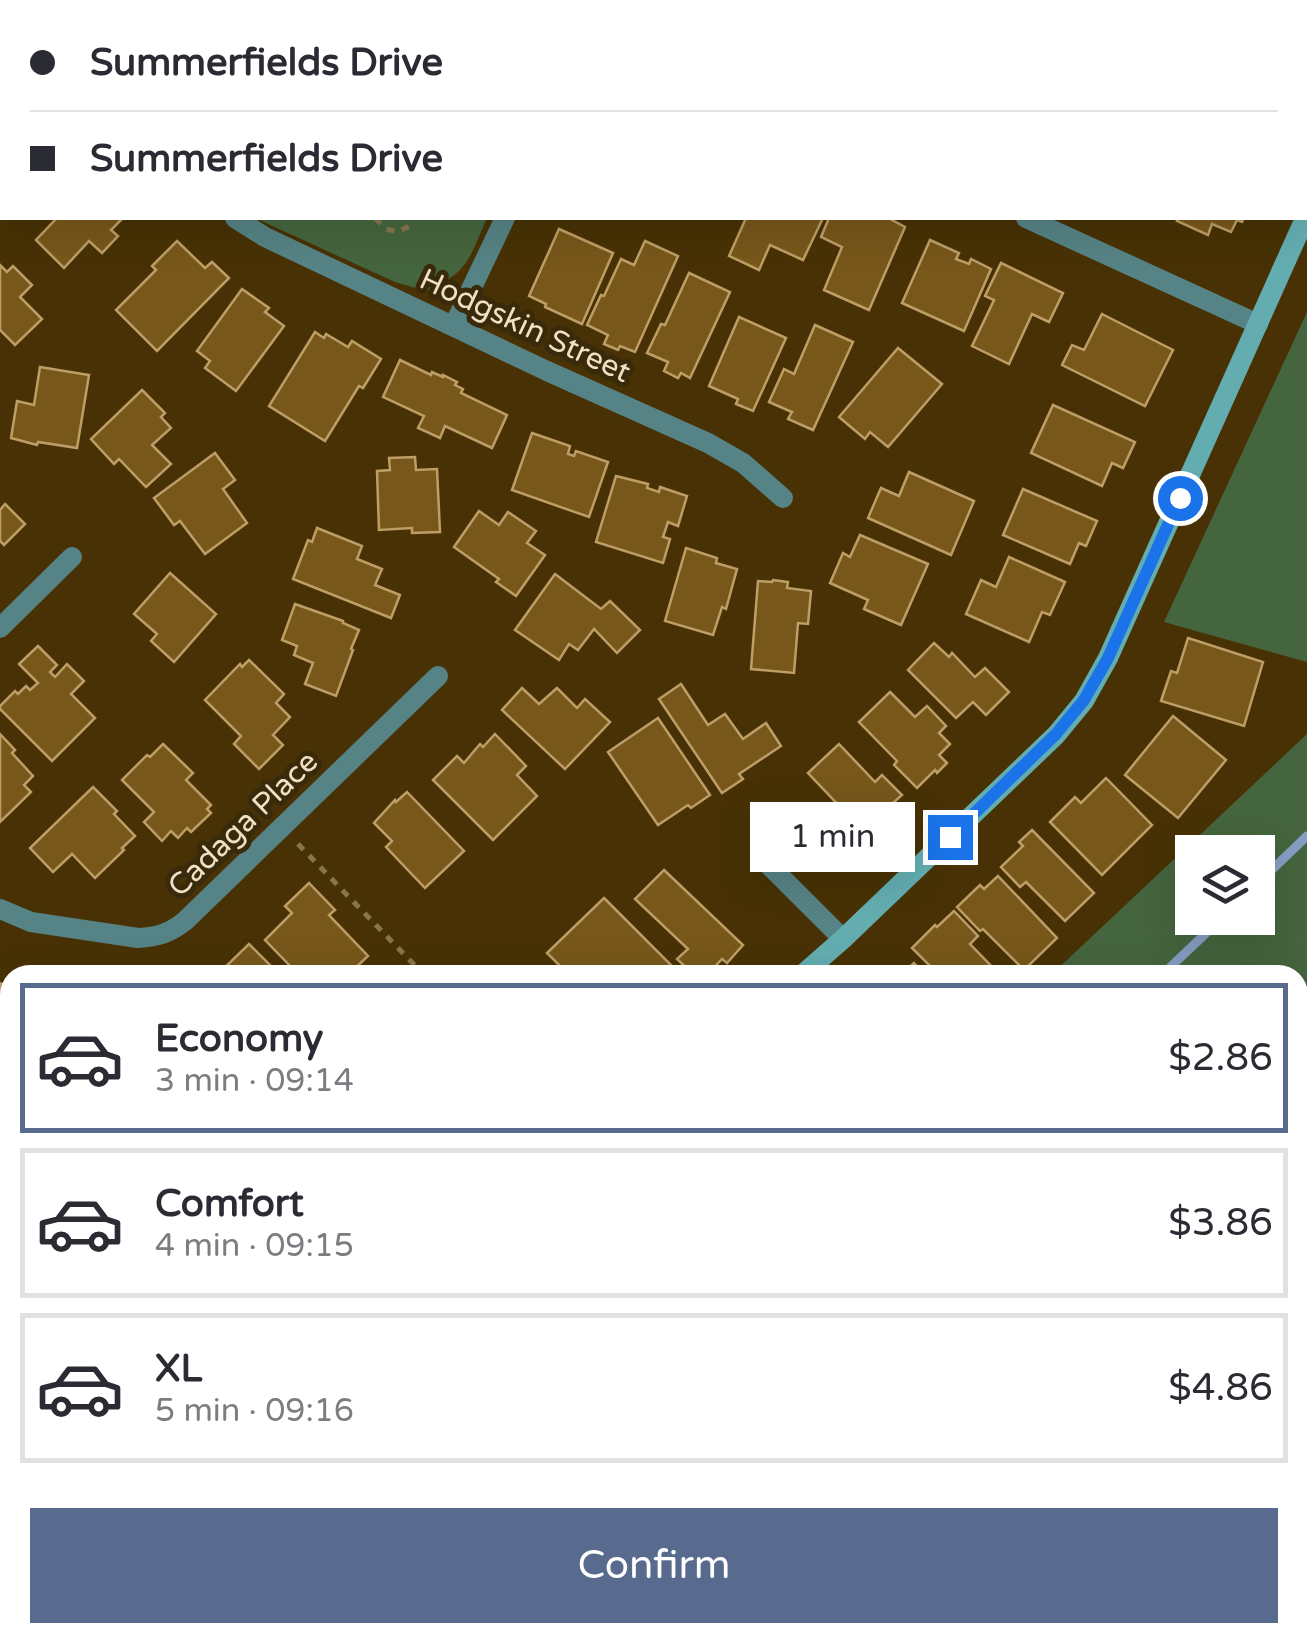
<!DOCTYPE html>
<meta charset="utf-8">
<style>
:root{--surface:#fff;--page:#f7f7f7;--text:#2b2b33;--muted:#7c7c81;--line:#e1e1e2;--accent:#586a8e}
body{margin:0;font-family:"Varela Round",sans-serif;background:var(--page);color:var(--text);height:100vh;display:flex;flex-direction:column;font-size:38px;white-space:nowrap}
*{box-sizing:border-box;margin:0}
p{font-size:32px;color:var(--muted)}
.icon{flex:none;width:55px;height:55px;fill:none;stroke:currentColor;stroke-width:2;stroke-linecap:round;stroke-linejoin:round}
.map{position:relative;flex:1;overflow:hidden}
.details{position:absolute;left:0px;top:965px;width:1308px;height:678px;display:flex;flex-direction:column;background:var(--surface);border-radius:30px 30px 0 0;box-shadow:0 10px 40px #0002}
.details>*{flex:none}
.top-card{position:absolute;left:0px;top:0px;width:1308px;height:220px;box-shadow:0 10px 40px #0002;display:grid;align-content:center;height:220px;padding:0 30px;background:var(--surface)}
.fabs{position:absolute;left:1175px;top:835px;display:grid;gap:20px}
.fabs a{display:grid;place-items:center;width:100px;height:100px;border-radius:0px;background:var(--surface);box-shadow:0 10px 40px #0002;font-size:50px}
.end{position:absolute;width:45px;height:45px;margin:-22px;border:12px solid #1a73e8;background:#fff;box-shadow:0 0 0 5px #fff}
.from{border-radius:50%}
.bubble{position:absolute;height:70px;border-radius:0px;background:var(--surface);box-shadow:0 10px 40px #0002;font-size:32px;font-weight:600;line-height:70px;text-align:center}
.top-card b{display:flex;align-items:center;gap:35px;height:95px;font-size:38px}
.top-card b+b{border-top:2px solid var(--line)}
.top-card i{width:25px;height:25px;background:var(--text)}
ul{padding:18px 0 0;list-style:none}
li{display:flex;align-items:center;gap:30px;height:150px;margin:0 20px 15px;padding:0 10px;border:5px solid var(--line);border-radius:0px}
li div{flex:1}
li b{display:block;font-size:38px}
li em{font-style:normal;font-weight:600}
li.on{border-color:var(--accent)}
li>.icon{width:90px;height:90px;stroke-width:1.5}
.action{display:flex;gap:20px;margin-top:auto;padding:20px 30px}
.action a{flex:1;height:115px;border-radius:0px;background:var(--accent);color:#fff;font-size:40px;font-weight:600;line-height:115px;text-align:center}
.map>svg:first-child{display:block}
.green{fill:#45653e;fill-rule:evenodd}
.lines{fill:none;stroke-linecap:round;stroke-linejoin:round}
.stream{stroke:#879ec3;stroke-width:9}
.building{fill:#77571a;stroke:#be9e66;stroke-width:2.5}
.path{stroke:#88744d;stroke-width:5;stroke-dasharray:8 8;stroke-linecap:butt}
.street{stroke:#568385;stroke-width:20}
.secondary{stroke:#63adb1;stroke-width:20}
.highway{stroke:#72ebf1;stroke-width:30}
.route{stroke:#1a73e8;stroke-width:12}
.labels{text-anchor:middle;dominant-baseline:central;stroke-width:10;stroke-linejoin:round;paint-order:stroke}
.street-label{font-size:30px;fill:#f1e0c4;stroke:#3a2a0c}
</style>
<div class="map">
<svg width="1307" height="1641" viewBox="0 0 1307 1641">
<rect width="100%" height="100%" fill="#483205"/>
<g class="green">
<path d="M283,0H541L543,2H280Z"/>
<path d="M255,218H487C468,260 470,271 426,291L395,282Z"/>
<path d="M1307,312V662L1164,622Z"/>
<path d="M1307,734V1031L1298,1040V975H1051ZM1192,852H1258V918H1192Z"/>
<path d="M0,1449L10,1451V1531L0,1528Z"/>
<path d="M384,1633V1632L543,1633C491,1635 436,1641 384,1633Z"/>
</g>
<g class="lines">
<g class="stream">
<path d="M1258,883L1307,836"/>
<path d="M1162,975L1222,918"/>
</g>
</g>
<g class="building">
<path d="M91,0H157L154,2H93Z"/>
<path d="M715,0H780L783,2H718Z"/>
<path d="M813,0H889L888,2H812Z"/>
<path d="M917,0H984L983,2H916Z"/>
<path d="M57,218H123L111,230L118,236L102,253L89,241L64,268L36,240Z"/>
<path d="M746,218H823L803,260L770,245L759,270L729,256Z"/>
<path d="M829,218H893L892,220L905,227L869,310L824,290L842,247L821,237Z"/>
<path d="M1179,218H1244L1242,222L1237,220L1231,232L1212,224L1208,235L1177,221Z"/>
<path d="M559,229L613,253L582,324L545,307L546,304L529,296Z"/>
<path d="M930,240L959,253L956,259L969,264L971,259L991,269L964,331L902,303Z"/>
<path d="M177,241L205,268L212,262L229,278L157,351L116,310L156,270L152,266Z"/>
<path d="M645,241L678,256L635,352L620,346L618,350L604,344L608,335L587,325L601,295L604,296L621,259L634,265Z"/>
<path d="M1001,263L1063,293L1049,322L1032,314L1009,364L972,346L994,300L985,296Z"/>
<path d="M0,265L7,272L13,266L32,285L20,297L42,319L15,345L0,330Z"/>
<path d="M689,273L730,292L690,378L681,373L678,378L664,371L668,362L647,353L661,324L665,325Z"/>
<path d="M242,289L269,308L265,312L284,326L236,391L205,368L210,361L197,351Z"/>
<path d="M1102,314L1173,350L1145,406L1062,365L1072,345L1084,350Z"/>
<path d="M739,317L786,338L753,411L736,404L738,399L709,386Z"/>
<path d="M815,325L853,342L813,430L788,419L792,412L769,402L784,369L794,374Z"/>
<path d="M315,332L324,338L326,334L348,347L352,341L381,359L363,388L359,386L325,441L269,406Z"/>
<path d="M898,348L942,384L888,447L870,432L865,439L839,417Z"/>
<path d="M400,360L431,375L432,372L443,377V375L457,382L455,385L463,389L461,393L507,415L492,448L445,426L440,438L418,428L424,416L383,397Z"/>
<path d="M40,367L89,375L77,448L38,442L37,445L11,438L17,401L34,405Z"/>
<path d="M142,390L165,413L161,417L171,428L152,445L171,464L146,487L119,459L114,464L91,439Z"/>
<path d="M1053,405L1135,442L1123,468L1112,463L1102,486L1031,453Z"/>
<path d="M532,433L570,446L568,454L574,456L576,451L608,462L589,517L512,490Z"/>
<path d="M215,453L235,480L223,489L247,523L205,554L180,521L174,525L154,498Z"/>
<path d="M415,457L416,470L437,469L440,532L412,533V528L379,530L377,471L390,470L389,458Z"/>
<path d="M909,472L974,501L951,555L868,518L881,488L899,496Z"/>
<path d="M616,476L648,484L647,488L659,492L660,487L687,496L678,526L668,522L663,537L670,539L663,563L596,542Z"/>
<path d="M1023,489L1097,521L1086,546L1079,543L1070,564L1003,535Z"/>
<path d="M5,504L25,524L4,545L0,541V510Z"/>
<path d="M479,511L499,525L508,512L536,531L527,543L545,555L516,596L496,582L499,579L454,547Z"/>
<path d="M317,528L362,546L357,559L382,569L375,585L400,595L391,618L293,579L308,540L312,542Z"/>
<path d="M860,535L928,564L901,625L864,609L868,600L830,583L843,553L850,557Z"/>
<path d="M686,548L717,558L716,563L737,569L726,609L722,607L713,635L665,621Z"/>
<path d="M1009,557L1065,582L1050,615L1042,612L1029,642L966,614L981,580L996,587Z"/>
<path d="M170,573L216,614L174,662L151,641L157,634L134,614Z"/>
<path d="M555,574L601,609L610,601L640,630L617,653L594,629L578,650L569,644L559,660L515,630Z"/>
<path d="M773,580L788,582L787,588L811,591L808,624L798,623L794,673L751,669L758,581L772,582Z"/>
<path d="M295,604L343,621V623L359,630L351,649L353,650L336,696L305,684L313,663L294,655L297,646L282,640Z"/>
<path d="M1188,638L1263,662L1244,726L1161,701L1171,671L1177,673Z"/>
<path d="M934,643L949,657L952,653L975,677L985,668L1009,692L986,715L973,702L956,718L908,670Z"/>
<path d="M38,646L57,665L50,672L55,677L67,664L84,681L71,694L95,718L52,761L0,709V706L15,691L18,694L26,686L30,690L38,683L19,664Z"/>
<path d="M249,660L284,694L276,703L290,717L273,735L283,745L259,769L234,744L241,736L205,700L240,664L242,667Z"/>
<path d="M681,684L708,725L725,714L743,739L766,723L781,746L739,774L743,779L722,793L659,699Z"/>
<path d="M522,688L539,704L557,688L577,708L585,699L610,722L565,769L502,710Z"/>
<path d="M890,692L915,717L927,706L946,726L939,733L950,744L939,755L947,763L937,773L935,770L917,788L894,765L897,761L859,722Z"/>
<path d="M1173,716L1226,760L1178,818L1125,775Z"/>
<path d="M658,718L710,795L691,808L688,805L658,825L608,752Z"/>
<path d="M0,734L15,750L12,753L33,776L24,785L31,792L0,822Z"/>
<path d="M495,734L526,766L517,775L537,796L493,840L433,780L457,756L464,763L480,744L483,747Z"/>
<path d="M163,744L193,773L186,780L211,805L207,809L211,813L191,832L187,828L178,838L171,831L162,841L144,822L154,812L122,780L147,755L150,757Z"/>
<path d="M839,744L875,782L882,775L902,795L884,811L887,814L866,834L808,773Z"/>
<path d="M1106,778L1152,825L1102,875L1050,822L1075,797L1081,803Z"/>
<path d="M93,787L117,811L114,814L135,836L122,848L124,850L95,878L72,854L53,872L30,848Z"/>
<path d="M407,792L464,851L425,888L386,847L392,841L374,823L395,800L396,802Z"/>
<path d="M1032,830L1094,893L1065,921L1026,882L1020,887L1001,867L1023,846L1019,842Z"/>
<path d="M664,870L743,945L727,963L722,959L707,975H694L677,959L688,949L635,899Z"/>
<path d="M998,876L1057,938L1024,970L983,929L980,931L957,907L980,885L984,889Z"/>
<path d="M309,883L335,910L329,915L368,956L348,975H299L265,940L292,913L285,906Z"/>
<path d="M604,898L675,969L669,975H569L547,953Z"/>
<path d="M954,911L978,936L970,944L1000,975H939L912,948L935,925L937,927Z"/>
<path d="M249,944L280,975H217Z"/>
<path d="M914,963L925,975H901Z"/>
<path d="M0,983L10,988V1050L7,1049L0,1062Z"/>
<path d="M0,1140L10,1146V1184L0,1198Z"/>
<path d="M8,1348H10V1378L3,1377Z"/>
</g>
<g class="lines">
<g class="path">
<path d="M0,208H2"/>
<path d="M375,218L386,229L398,232L409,226L412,218"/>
<path d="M298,844L424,975"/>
</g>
<g class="street">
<path d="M7,0L10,2"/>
<path d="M571,0L574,2"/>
<path d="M256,2L259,0"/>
<path d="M1040,2L1041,0"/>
<path d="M0,158L2,156"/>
<path d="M235,218L265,237L547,371L708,443L743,463L783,498"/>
<path d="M1026,218L1258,324"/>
<path d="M454,325L505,218"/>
<path d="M0,628L72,557"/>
<path d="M767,863L843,939"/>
<path d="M0,909L31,922L138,938C158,937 170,933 185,921L438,676"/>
</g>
<g class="secondary">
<path d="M802,975L843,939L1056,735L1084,701L1108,658L1307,214"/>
<path d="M0,1287L10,1288"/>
</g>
<g class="highway">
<path d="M1298,1154L1307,1145"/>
<path d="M1298,1228L1307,1218"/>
<path d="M1298,1294L1307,1285"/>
<path d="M1298,1492L1307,1483"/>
<path d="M0,1615L10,1616"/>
<path d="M82,1632L111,1641"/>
<path d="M733,1641L751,1632"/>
<path d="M967,1641L974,1632"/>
<path d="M1147,1641L1155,1632"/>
<path d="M1301,1641L1307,1634"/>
</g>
</g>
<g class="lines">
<path class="route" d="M950,837L1056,734L1084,700L1108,658L1180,498"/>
</g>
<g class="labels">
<g class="street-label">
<text transform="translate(525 326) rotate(25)">Hodgskin Street</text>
<text transform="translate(243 824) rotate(-44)">Cadaga Place</text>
</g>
</g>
</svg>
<div class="fabs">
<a><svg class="icon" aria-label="layers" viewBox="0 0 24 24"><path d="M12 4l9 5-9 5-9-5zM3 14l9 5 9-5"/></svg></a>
</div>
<i class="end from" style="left:1180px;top:498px"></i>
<i class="end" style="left:950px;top:837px"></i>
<div class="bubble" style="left:750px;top:802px;width:165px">1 min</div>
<div class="top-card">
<b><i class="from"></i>Summerfields Drive</b>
<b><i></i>Summerfields Drive</b>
</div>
<section class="details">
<ul>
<li class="on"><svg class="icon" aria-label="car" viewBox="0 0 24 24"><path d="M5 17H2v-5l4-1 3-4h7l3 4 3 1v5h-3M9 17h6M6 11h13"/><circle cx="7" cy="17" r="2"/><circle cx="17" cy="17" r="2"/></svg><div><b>Economy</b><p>3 min · 09:14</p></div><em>$2.86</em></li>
<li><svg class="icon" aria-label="car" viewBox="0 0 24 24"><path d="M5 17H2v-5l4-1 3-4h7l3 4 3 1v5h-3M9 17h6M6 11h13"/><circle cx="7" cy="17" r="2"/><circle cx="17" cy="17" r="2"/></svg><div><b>Comfort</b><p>4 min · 09:15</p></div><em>$3.86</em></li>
<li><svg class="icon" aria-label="car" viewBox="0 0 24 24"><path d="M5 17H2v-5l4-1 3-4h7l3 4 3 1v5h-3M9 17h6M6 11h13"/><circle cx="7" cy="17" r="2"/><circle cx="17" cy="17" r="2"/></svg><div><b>XL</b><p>5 min · 09:16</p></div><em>$4.86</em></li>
</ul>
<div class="action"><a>Confirm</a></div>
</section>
</div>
